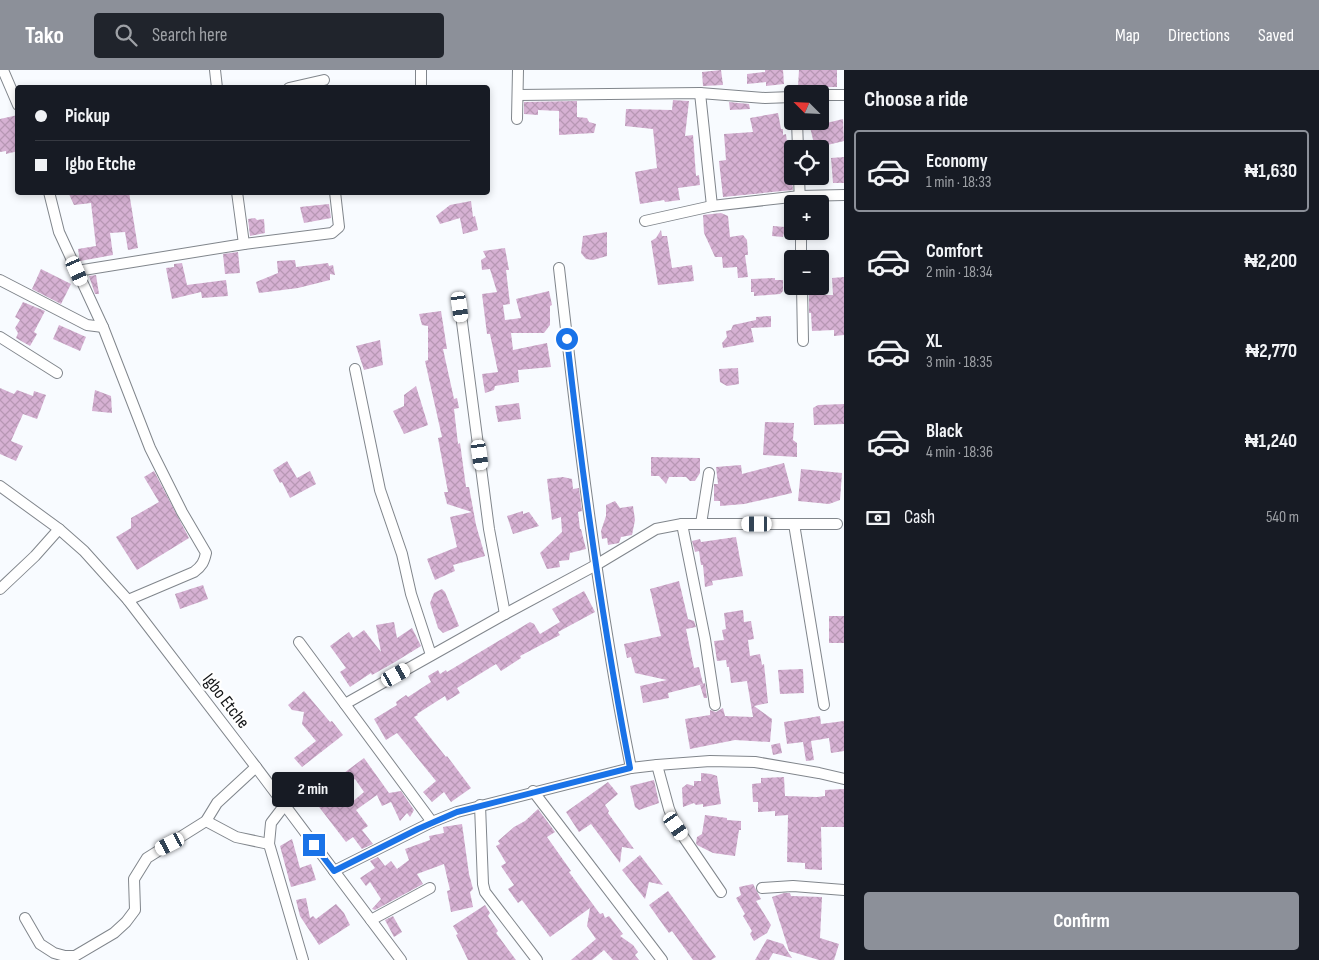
<!DOCTYPE html>
<meta charset="utf-8">
<style>
:root{--surface:#171b24;--page:#20242c;--text:#f1f3f6;--muted:#9ea1a6;--line:#363941;--accent:#8c9099}
body{margin:0;font-family:"Sofia Sans Condensed",sans-serif;background:var(--page);color:var(--text);height:100vh;display:flex;flex-direction:column;font-size:19px;white-space:nowrap}
*{box-sizing:border-box;margin:0}
p{font-size:16px;color:var(--muted)}
.icon{flex:none;width:28px;height:28px;fill:none;stroke:currentColor;stroke-width:2;stroke-linecap:round;stroke-linejoin:round}
.map{position:relative;flex:1;overflow:hidden}
.sheet{display:flex;flex-direction:column;background:var(--surface);width:475px}
.sheet>*{flex:none}
.top-card{position:absolute;left:15px;top:15px;width:475px;height:110px;border-radius:5px;box-shadow:0 2px 8px #0003;display:grid;align-content:center;height:110px;padding:0 20px;background:var(--surface)}
.needle{width:32px;rotate:294deg}
.fabs{position:absolute;left:784px;top:15px;display:grid;gap:10px}
.fabs a{display:grid;place-items:center;width:45px;height:45px;border-radius:5px;background:var(--surface);box-shadow:0 2px 8px #0003;font-size:25px}
.end{position:absolute;width:22px;height:22px;margin:-11px;border:6px solid #1a73e8;background:#fff;box-shadow:0 0 0 2px #fff}
.from{border-radius:50%}
.bubble{position:absolute;height:35px;border-radius:5px;background:var(--surface);box-shadow:0 2px 8px #0003;font-size:16px;font-weight:700;line-height:35px;text-align:center}
.car{position:absolute;width:15px;height:30px;margin:-15px -8px;border-radius:6px;box-shadow:0 0 4px 1px #0007;background:linear-gradient(#fff 24%,#345 0 40%,#fff 0 76%,#345 0 86%,#fff 0)}
.top-card b{display:flex;align-items:center;gap:18px;height:48px;font-size:19px}
.top-card b+b{border-top:1px solid var(--line)}
.top-card i{width:12px;height:12px;background:var(--text)}
ul{padding:0;list-style:none}
li{display:flex;align-items:center;gap:15px;height:82px;margin:0 10px 8px;padding:0 10px;border:2px solid transparent;border-radius:5px}
li div{flex:1}
li b{display:block;font-size:19px}
li em{font-style:normal;font-weight:700}
li.current{border-color:var(--accent)}
li>.icon{width:45px;height:45px;stroke-width:1.5}
h2{padding:0 20px;font-size:22px;line-height:60px}
.pay{display:flex;align-items:center;gap:12px;height:55px;padding:0 20px;font-size:19px}
.pay p{margin-inline-start:auto}
.button{display:flex;gap:10px;margin-top:auto;padding:10px 20px}
.button a{flex:1;height:58px;border-radius:5px;background:var(--accent);color:#fff;font-size:20px;font-weight:700;line-height:58px;text-align:center}
header{display:flex;align-items:center;gap:30px;box-sizing:border-box;height:70px;padding:0 25px;background:var(--accent);color:#fff}
header strong{font-size:24px}
nav{display:flex;gap:28px;margin-inline-start:auto;font-size:18px}
.search{width:350px;height:45px;background:var(--page);display:flex;align-items:center;gap:12px;box-sizing:border-box;padding:0 18px;border-radius:5px;color:var(--muted);font-size:19px}
main{display:flex;flex:1;min-height:0}
.map>svg:first-child{display:block}
.building{fill:url(#building-cross-hatch)}
.lines{fill:none;stroke-linecap:round;stroke-linejoin:round}
.minor-casing{stroke:#81868c;stroke-width:12}
.minor{stroke:#fff;stroke-width:10}
.route{stroke:#1a73e8;stroke-width:6}
.labels{text-anchor:middle;dominant-baseline:central;stroke-width:4.5;stroke-linejoin:round;paint-order:stroke}
.street-label{font-size:18px;fill:#121416;stroke:#fff}
</style>
<header>
<strong>Tako</strong>
<div class="search"><svg class="icon" aria-label="search" viewBox="0 0 24 24"><circle cx="10" cy="10" r="6"/><path d="M15 15l6 6"/></svg>Search here</div>
<nav><a>Map</a><a>Directions</a><a>Saved</a></nav>
</header>
<main>
<div class="map">
<svg width="844" height="890" viewBox="0 0 844 890">
<defs>
<pattern id="building-cross-hatch" width="8" height="8" patternUnits="userSpaceOnUse" patternTransform="scale(1.25)"><rect width="8" height="8" fill="#d6b1d3"/><path d="M0 0l8 8M0 8l8-8" fill="none" stroke="#b797b4"/></pattern>
</defs>
<rect width="100%" height="100%" fill="#f8fbff"/>
<g class="building">
<path d="M721,0L723,15L703,16L702,2Z"/>
<path d="M765,0H783L784,14L766,16V12L747,14V4L765,2Z"/>
<path d="M799,0H837V17H798Z"/>
<path d="M673,30L689,31L685,66L693,65L696,106L699,105L700,115L678,118L680,130L665,132L664,130L640,134L635,102L657,98L653,59L625,56L626,39L672,40Z"/>
<path d="M577,31V47L587,48L589,52L596,54L594,63L559,65V41L538,40V45L524,44V32Z"/>
<path d="M729,32L749,34L750,39L730,40Z"/>
<path d="M778,43L781,59H783V65L786,64L788,81H789L791,90H792V99H791L793,120L723,127L719,91L726,90L724,64L753,62L750,48Z"/>
<path d="M18,45V81L6,84V81L0,82V49Z"/>
<path d="M843,49L844,71L815,78L810,57Z"/>
<path d="M844,87V113H833L831,88Z"/>
<path d="M68,122H86V124L129,122L138,178L128,180L125,162L110,163L113,185L80,191L78,179L96,176L91,133L74,135Z"/>
<path d="M471,131L473,147L475,146L478,160L463,164L460,148L440,154L436,146L450,135Z"/>
<path d="M329,134L331,148L304,153L300,137Z"/>
<path d="M721,143L728,146L730,167L743,165L747,170L748,185H745L748,207L738,208L737,197L723,198L722,187H715L704,163L703,145Z"/>
<path d="M255,148L257,150L264,149L265,163L250,166L248,149Z"/>
<path d="M773,156L785,157L783,167L772,166Z"/>
<path d="M661,160L662,166H667L672,198L692,195L694,211L658,215L651,171L656,168Z"/>
<path d="M607,162V186L593,190L586,189L581,183L583,166Z"/>
<path d="M505,178L509,200H506L510,234L503,235L505,250L521,248L516,229L549,221L552,235L550,236V255L544,263H511L513,280L547,273L551,297L518,300L519,312L495,316L494,320L485,323L482,304L498,302L490,264H487L482,224L497,222L490,199L482,200L481,190L486,187L483,181Z"/>
<path d="M238,182L240,203L225,204L223,184Z"/>
<path d="M295,190L296,197L328,193L329,196L333,195L335,205L330,204V210L298,218L259,223L256,212L278,203L277,191Z"/>
<path d="M182,193L187,215L226,210L228,226L202,228L201,222L172,229L166,198L174,197V194Z"/>
<path d="M41,199L71,214L61,234L32,219Z"/>
<path d="M96,205L99,224H95L89,206Z"/>
<path d="M844,207V265L834,266V260L812,261L811,243H809V216H815V225H833L832,208Z"/>
<path d="M775,208V210H783V221L780,224L754,226V222H751V209Z"/>
<path d="M23,232L45,241L34,262L37,264L30,276L16,268L18,263L15,258L20,250L15,247Z"/>
<path d="M441,241L447,279H443L454,329L457,328L459,338L454,339L458,374L460,373L466,417H469L476,455L485,486L453,495L455,501L435,510L427,489L457,477L450,447L472,442L447,434L444,422H448L438,368L442,367L425,291L428,290V256L422,255L419,244Z"/>
<path d="M771,246V257L751,258L754,272L723,278L722,273L727,267L726,261L731,260L733,255L756,250V247Z"/>
<path d="M59,255L86,267L80,281L53,269Z"/>
<path d="M380,270L383,295L364,300L356,276Z"/>
<path d="M738,298L739,314L727,316L720,312L719,299Z"/>
<path d="M416,316L428,355L404,364L393,341L404,336V325Z"/>
<path d="M0,318L14,324L17,320L33,326L34,321L46,325L37,349L23,344L11,371L23,376L16,391L0,384Z"/>
<path d="M95,320L111,326L112,343L92,341Z"/>
<path d="M519,333L521,349L498,352L495,336Z"/>
<path d="M844,334V354L814,355L813,338L818,335Z"/>
<path d="M765,352L794,353L793,370L797,373V387L763,385Z"/>
<path d="M651,387L700,388V403L695,411H690L686,407H669L666,414L659,406H651Z"/>
<path d="M287,391L297,408L310,401L316,414L290,428L282,412L280,413L273,400Z"/>
<path d="M784,393L792,423L744,434L720,436V431H714V414H718L716,397L741,395L742,404Z"/>
<path d="M801,399L842,403L840,430L829,434L798,431Z"/>
<path d="M154,401L189,468L137,500L116,467L131,458V448L159,432L144,407Z"/>
<path d="M563,407L572,409L573,419L579,418L582,441L578,442L580,459H581L586,479L570,483L569,490L559,491L560,497L547,499L540,483L562,462L561,447L552,450L547,409Z"/>
<path d="M615,431L620,438L633,436L635,450L632,465L621,467L619,473L608,475L607,468L602,469L601,461L606,446V435Z"/>
<path d="M523,441V444L529,442L539,456L513,464L507,446Z"/>
<path d="M736,467L743,506L712,511L713,515L705,517L703,495H701L699,481L695,482L692,471L700,469L701,472Z"/>
<path d="M679,511L688,549L694,551L696,557L686,559L694,598L699,597L703,614L668,623L669,628L643,633L640,616L667,610L635,603L631,587L627,588L624,574L661,566L650,519Z"/>
<path d="M203,515L208,529L180,539L175,524Z"/>
<path d="M442,519L445,522L459,556L443,563L438,558L430,533L434,523Z"/>
<path d="M584,521L595,542L558,562L560,565L520,586L521,588L501,601L496,594L457,618L460,623L447,631L445,626L417,644L418,645L414,647L446,687L447,686L471,718L451,732L444,722L432,732L423,722L436,711L397,663L386,670L374,649L397,635L396,632L406,625L408,627L431,612L428,606L438,600L440,604L446,600L447,602L530,552L534,554L540,564L560,552L552,539Z"/>
<path d="M743,540L744,552L751,551L754,569L748,570L750,586L760,584L762,595L764,594L768,633L754,636L772,649L770,672L735,670L690,679L685,649L710,645V640L716,642L723,638L725,646L753,647L747,611L731,613L729,597H727L726,590L717,591L714,571L724,570L722,560L726,559L724,543Z"/>
<rect x="829" y="546" width="15" height="27"/>
<path d="M394,552L397,568L412,558L421,576L395,592L372,605L371,603L350,617L340,602L346,598L330,576L349,562L353,568L364,560L381,582L376,555Z"/>
<path d="M803,599L804,623L780,624L778,600Z"/>
<path d="M705,613L707,628H704L700,615Z"/>
<path d="M304,621L330,652L332,651L343,665L302,697L294,688L316,671L302,654L304,642L292,640L288,635Z"/>
<path d="M820,646L821,654L844,651V681L831,683L829,668L811,671L814,690L806,691L803,672L787,674L784,652Z"/>
<path d="M780,673L782,683L773,685L771,675Z"/>
<path d="M364,688L389,723L401,721L414,740L410,747L407,743L400,751L391,732L382,736L377,725L356,740L368,756L362,760L373,774L362,779L353,767L346,772L316,733L334,719L339,717L351,733L364,722L355,709L350,712L344,703Z"/>
<path d="M701,703L711,704L717,706L721,734L703,737V734L696,735L694,733L683,737L682,718L687,714L694,716V711H701Z"/>
<path d="M784,707L785,726L817,727L825,726V720L844,719V757H821L822,800L805,799V793L787,792L788,745L775,746V741L758,742V732H753L752,714L761,713V708Z"/>
<path d="M654,710L659,733L639,740L635,737L630,716Z"/>
<path d="M608,712L618,724L605,735L609,741L608,743L634,779L622,777L620,793L591,754L579,762L566,742Z"/>
<path d="M538,739L555,762L547,767L571,801L569,802L600,844L603,843L605,848L609,846L623,864L620,866L633,875L638,882L635,885L639,890H613L604,880L592,890H571L596,869L587,856L590,838L550,867L522,830L518,833L508,819L514,815L501,796L506,793L496,776L500,774L498,771L514,757L525,751Z"/>
<path d="M705,745L727,748V750L741,751V760H739L735,786L713,783L697,775L696,773L697,767L702,764Z"/>
<path d="M462,754L469,804L473,819L470,822L473,837L451,842L447,821L450,820L444,794L417,804L423,814L375,840L372,839L381,829L370,812L366,816L360,808L375,798L370,791L378,787L385,796L391,791L397,799L409,790L405,779L430,770L429,766L444,763L443,757Z"/>
<path d="M292,769L300,798L311,794L316,810L291,817L280,776Z"/>
<path d="M640,785L663,815L649,812L645,829L622,800Z"/>
<path d="M753,814L761,829L756,831L771,855L767,863L754,871L750,864L752,861L743,846L745,844L736,828L741,825L739,817Z"/>
<path d="M668,821L716,887L711,890H693L672,861L669,863L649,835Z"/>
<path d="M784,823H790L791,826L822,827L820,868L839,874L834,890H819L789,881L772,827Z"/>
<path d="M306,828L310,848L313,846L316,849L336,834L344,843L350,855L319,875L300,846L296,830Z"/>
<path d="M485,835L490,843L488,846L498,861L496,863L516,890H468L456,865L458,864L453,856Z"/>
<path d="M393,846L402,862L394,867L385,850Z"/>
<path d="M767,869L783,874L792,888L773,883L769,890H755Z"/>
</g>
<g class="lines">
<defs>
<g id="minor">
<path d="M3,0L18,35"/>
<path d="M215,0L217,18"/>
<path d="M421,0V18"/>
<path d="M289,18L324,10"/>
<path d="M700,23L712,136"/>
<path d="M518,25L700,23L765,28L792,27"/>
<path d="M820,25H844"/>
<path d="M517,49L518,0"/>
<path d="M797,51L798,79"/>
<path d="M799,106L800,134"/>
<path d="M49,122L59,162L103,257L150,378L182,442L206,483C204,492 202,496 194,502L128,530"/>
<path d="M237,122L244,174"/>
<path d="M645,151L712,136L800,126L844,125"/>
<path d="M801,161V189"/>
<path d="M559,198C578,366 598,533 631,698"/>
<path d="M77,201L244,174L332,163L339,157L335,122"/>
<path d="M0,210L87,255L103,257"/>
<path d="M802,216L803,271"/>
<path d="M460,237L489,459L505,544"/>
<path d="M0,267L57,303"/>
<path d="M355,299L380,420L402,484L411,524L431,585"/>
<path d="M0,416L59,459L84,481L128,530L256,697L401,890"/>
<path d="M682,454L705,569L715,635"/>
<path d="M701,454L709,403"/>
<path d="M794,454L824,635"/>
<path d="M0,519L35,486L59,459"/>
<path d="M299,572L432,752"/>
<path d="M345,634L505,544L596,495L656,459L682,454H837"/>
<path d="M657,695L669,739L676,756L721,822"/>
<path d="M533,721L662,890"/>
<path d="M480,735L483,814L485,822L537,890"/>
<path d="M284,736L271,753L269,774L303,890"/>
<path d="M206,751L236,767L269,774"/>
<path d="M334,801L432,752L457,742L631,698L657,695L710,691L755,692L819,703L844,709"/>
<path d="M762,818L793,816L844,820"/>
<path d="M25,848L40,874L54,883L65,886H75L114,863L126,852L135,840L134,809L147,788L206,751L217,733L256,697"/>
<path d="M371,850L430,818"/>
</g>
</defs>
<use href="#minor" class="minor-casing"/>
<use href="#minor" class="minor"/>
</g>
<g class="lines">
<path class="route" d="M314,775L334,801L418,759L457,742L630,698C603,556 583,413 567,269"/>
</g>
<g class="labels">
<g class="street-label">
<text transform="translate(226 631) rotate(52)">Igbo Etche</text>
</g>
</g>
</svg>
<div class="fabs">
<a><svg class="needle" viewBox="-14 -14 28 28"><path d="M0-13l5 13h-10z" fill="#e53935"/><path d="M0 13l5-13h-10z" fill="#9ea1a6"/></svg></a>
<a><svg class="icon" aria-label="locate" viewBox="0 0 24 24"><circle cx="12" cy="12" r="6"/><path d="M12 2v4M12 18v4M2 12h4M18 12h4"/></svg></a>
<a>+</a>
<a>−</a>
</div>
<i class="end from" style="left:567px;top:269px"></i>
<i class="end" style="left:314px;top:775px"></i>
<div class="bubble" style="left:272px;top:702px;width:82px">2 min</div>
<i class="car" style="left:77px;top:201px;rotate:156deg"></i>
<i class="car" style="left:460px;top:237px;rotate:172deg"></i>
<i class="car" style="left:480px;top:385px;rotate:172deg"></i>
<i class="car" style="left:757px;top:454px;rotate:270deg"></i>
<i class="car" style="left:396px;top:605px;rotate:61deg"></i>
<i class="car" style="left:676px;top:756px;rotate:145deg"></i>
<i class="car" style="left:170px;top:774px;rotate:243deg"></i>
<div class="top-card">
<b><i class="from"></i>Pickup</b>
<b><i></i>Igbo Etche</b>
</div>
</div>
<section class="sheet">
<h2>Choose a ride</h2>
<ul>
<li class="current"><svg class="icon" aria-label="car" viewBox="0 0 24 24"><path d="M5 17H2v-5l4-1 3-4h7l3 4 3 1v5h-3M9 17h6M6 11h13"/><circle cx="7" cy="17" r="2"/><circle cx="17" cy="17" r="2"/></svg><div><b>Economy</b><p>1 min · 18:33</p></div><em>₦1,630</em></li>
<li><svg class="icon" aria-label="car" viewBox="0 0 24 24"><path d="M5 17H2v-5l4-1 3-4h7l3 4 3 1v5h-3M9 17h6M6 11h13"/><circle cx="7" cy="17" r="2"/><circle cx="17" cy="17" r="2"/></svg><div><b>Comfort</b><p>2 min · 18:34</p></div><em>₦2,200</em></li>
<li><svg class="icon" aria-label="car" viewBox="0 0 24 24"><path d="M5 17H2v-5l4-1 3-4h7l3 4 3 1v5h-3M9 17h6M6 11h13"/><circle cx="7" cy="17" r="2"/><circle cx="17" cy="17" r="2"/></svg><div><b>XL</b><p>3 min · 18:35</p></div><em>₦2,770</em></li>
<li><svg class="icon" aria-label="car" viewBox="0 0 24 24"><path d="M5 17H2v-5l4-1 3-4h7l3 4 3 1v5h-3M9 17h6M6 11h13"/><circle cx="7" cy="17" r="2"/><circle cx="17" cy="17" r="2"/></svg><div><b>Black</b><p>4 min · 18:36</p></div><em>₦1,240</em></li>
</ul>
<div class="pay"><svg class="icon" aria-label="cash" viewBox="0 0 24 24"><path d="M3 7h18v10H3z"/><circle cx="12" cy="12" r="2"/></svg>Cash<p>540 m</p></div>
<div class="button"><a>Confirm</a></div>
</section>
</main>
